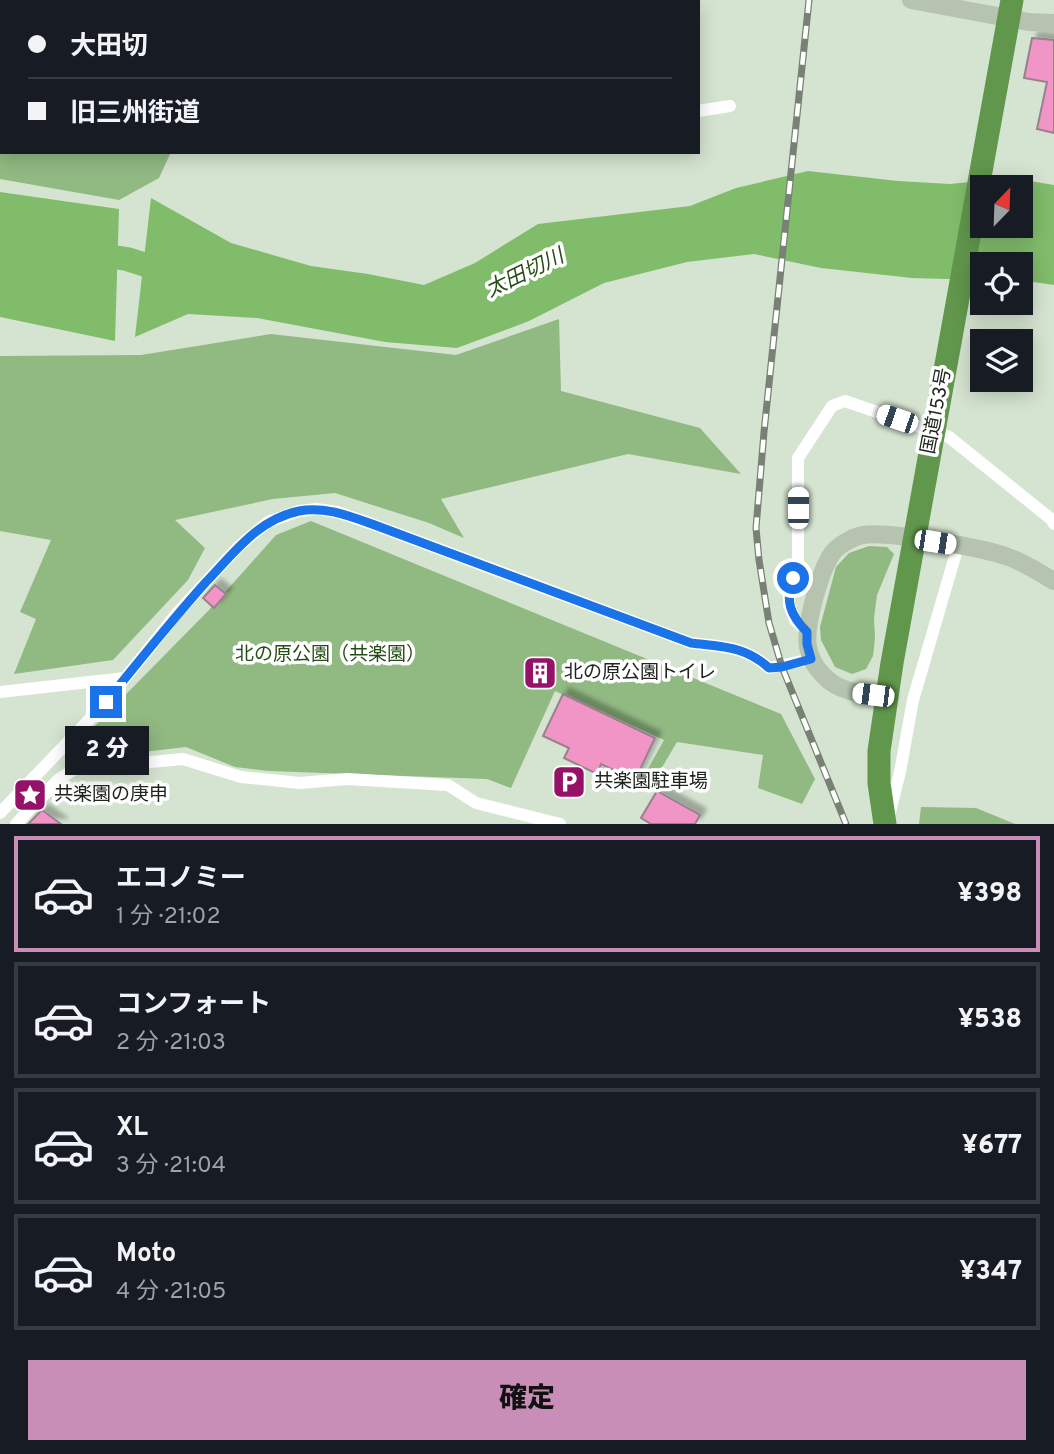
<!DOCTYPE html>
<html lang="ja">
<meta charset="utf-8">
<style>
:root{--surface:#171b24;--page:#20242c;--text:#f1f3f6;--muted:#9ea1a6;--line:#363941;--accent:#c88eb7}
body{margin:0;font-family:Overpass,"Noto Sans JP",sans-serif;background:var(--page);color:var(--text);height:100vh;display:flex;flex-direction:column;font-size:26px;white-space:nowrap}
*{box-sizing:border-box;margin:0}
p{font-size:23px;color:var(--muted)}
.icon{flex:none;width:38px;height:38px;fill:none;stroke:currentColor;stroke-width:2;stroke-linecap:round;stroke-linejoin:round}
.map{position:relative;height:824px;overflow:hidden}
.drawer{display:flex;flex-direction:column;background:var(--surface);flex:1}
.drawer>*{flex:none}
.top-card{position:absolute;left:0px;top:0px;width:700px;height:154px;box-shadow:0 4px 18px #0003;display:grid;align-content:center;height:154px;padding:0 28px;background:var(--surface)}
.needle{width:46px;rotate:23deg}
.buttons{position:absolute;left:970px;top:175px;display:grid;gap:14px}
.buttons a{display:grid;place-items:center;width:63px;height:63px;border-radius:0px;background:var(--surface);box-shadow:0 4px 18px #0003;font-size:35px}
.end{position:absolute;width:32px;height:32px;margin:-16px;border:9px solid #1a73e8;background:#fff;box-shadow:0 0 0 4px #fff}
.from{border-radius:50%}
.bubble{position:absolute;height:49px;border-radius:0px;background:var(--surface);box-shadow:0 4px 18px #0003;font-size:23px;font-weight:800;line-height:49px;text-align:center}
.car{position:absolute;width:21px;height:42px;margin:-21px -10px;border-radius:9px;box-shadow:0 0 5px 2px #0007;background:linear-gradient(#fff 24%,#345 0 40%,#fff 0 76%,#345 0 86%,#fff 0)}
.top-card b{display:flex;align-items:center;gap:24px;height:66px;font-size:26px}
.top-card b+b{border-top:2px solid var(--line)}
.top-card i{width:18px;height:18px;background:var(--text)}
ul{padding:12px 0 0;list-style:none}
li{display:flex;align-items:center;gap:21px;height:116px;margin:0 14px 10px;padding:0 14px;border:4px solid var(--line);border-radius:0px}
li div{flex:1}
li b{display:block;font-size:26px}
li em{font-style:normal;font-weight:800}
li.current{border-color:var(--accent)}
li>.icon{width:63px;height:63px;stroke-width:1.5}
.action{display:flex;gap:14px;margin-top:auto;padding:14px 28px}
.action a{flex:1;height:80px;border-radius:0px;background:var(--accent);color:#111;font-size:28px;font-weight:800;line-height:80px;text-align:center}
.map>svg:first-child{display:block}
.green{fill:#91b982}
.water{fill:#81bc6b;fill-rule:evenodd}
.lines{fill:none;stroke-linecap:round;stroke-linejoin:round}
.river{stroke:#81bc6b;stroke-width:24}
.building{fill:#f194c6;stroke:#97818c;stroke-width:2;filter:url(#shadow)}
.street{stroke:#fff;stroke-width:12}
.secondary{stroke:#b5c3af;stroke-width:18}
.highway{stroke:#61974c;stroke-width:23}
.rail-casing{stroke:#788274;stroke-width:7}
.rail{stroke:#fff;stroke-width:4.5;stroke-dasharray:13;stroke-linecap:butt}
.route{stroke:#1a73e8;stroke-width:9}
.labels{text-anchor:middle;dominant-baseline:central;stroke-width:7;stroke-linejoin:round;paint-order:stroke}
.street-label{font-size:19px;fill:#20251e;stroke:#fff}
.park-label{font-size:19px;fill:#264d15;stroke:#fff}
.poi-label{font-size:19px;fill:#20251e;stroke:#fff;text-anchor:start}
.water-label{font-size:21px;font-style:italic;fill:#274d16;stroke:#fff}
</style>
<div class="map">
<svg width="1054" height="824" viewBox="0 0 1054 824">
<defs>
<filter id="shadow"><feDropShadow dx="6" dy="-6" stdDeviation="2" flood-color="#0004"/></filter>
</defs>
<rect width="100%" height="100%" fill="#d5e4d0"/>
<g class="green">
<path d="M0,39L2,152H171L159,178L119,200L0,179Z"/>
<path d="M559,319L561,391L700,428L741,474L628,454L441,499L464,538L429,523L335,493L273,499L175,520L205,548L188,580L113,660L14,674L36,619L20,612L51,540L0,531V356L141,355L271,334L456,355Z"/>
<path d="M311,521L781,714L815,779L802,804L758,788L763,755L677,742L648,791L639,785L664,740L555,691L511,788L487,779L269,771L235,767L186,747L83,759L77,744L209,610L276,535Z"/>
<path d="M869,546L887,547L894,554L877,595L874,618L875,638L873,656L866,669L852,674L835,667L821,640L820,627L836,567L849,553Z"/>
<path d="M921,807L976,808L1015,824H919Z"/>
</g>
<g class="water">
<path d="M808,171L898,181L950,184L1011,178L1054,185V285L1020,280V264H982V280L912,278L821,268L754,254L687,262L604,283L529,321L457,348L385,342L257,318L188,314L135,337L151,198L231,243L311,266L368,274L424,285L475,263L538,224L690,206L736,188ZM982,187H1020V226H982Z"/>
<path d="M0,192L119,209L115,341L0,317Z"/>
</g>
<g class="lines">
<path class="river" d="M87,253L127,259L174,274"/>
</g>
<g class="building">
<path d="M1032,38L1054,40V133L1037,129L1047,82L1024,78Z"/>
<path d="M215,585L226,594L214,608L203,598Z"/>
<path d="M537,664L550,673L543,683L530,674Z"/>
<path d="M563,694L655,738L635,780L601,764L597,774L564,758L569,748L543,736Z"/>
<path d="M657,791L700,815L695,824H651L641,818Z"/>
<path d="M42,810L61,824H28Z"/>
</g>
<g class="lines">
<g class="street">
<path d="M223,0L226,2"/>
<path d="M437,2L438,0"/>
<path d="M698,111L730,106"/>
<path d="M807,632L795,620L789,605V591L798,559V458L832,406L845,401L949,437L1051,519L1054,524"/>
<path d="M0,692L125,678"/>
<path d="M0,813L106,702L178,612L239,546L268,522L299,511L317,509L337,512L372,524L691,643C723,647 745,646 769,668L811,659"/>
<path d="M889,816L900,772L913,700L958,546"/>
<path d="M16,824L59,779L75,769L183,759L241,777L300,783L347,779L448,785L476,803L560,824"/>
</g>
<g class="secondary">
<path d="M911,0L1029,22L1054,23"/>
<path d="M887,697C864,694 839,693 823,675C815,667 810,658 808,647C804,627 821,565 835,550C841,544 855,536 863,535C889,531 986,548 1011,558C1026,564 1040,573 1054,581"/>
</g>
<path class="highway" d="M885,824L879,783V751L892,663L1012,0"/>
<defs>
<path id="rail" d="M809,0L764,432L756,528L759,560L769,623L782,667L846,824"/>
</defs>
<use href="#rail" class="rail-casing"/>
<use href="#rail" class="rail"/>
</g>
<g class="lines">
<path class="route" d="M106,702C139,661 171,621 206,582C233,554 258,519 299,511C324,506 349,516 372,524L691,643C723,647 745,646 769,668L782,667L811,659L807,644V632C790,615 785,601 793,578"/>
</g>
<defs>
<symbol id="building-square" viewBox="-11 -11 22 22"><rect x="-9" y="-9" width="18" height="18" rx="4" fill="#961269" stroke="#fff"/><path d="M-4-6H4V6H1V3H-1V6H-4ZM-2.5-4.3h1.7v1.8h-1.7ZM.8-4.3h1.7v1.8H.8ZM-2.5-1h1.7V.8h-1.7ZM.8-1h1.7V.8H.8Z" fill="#fff"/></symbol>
<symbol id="parking-square" viewBox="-11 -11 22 22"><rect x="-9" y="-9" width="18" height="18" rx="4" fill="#961269" stroke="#fff"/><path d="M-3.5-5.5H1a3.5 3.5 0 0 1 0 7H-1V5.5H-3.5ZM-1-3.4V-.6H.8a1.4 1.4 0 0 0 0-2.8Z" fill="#fff"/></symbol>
<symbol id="sight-square" viewBox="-11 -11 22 22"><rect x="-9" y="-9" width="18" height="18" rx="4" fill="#961269" stroke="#fff"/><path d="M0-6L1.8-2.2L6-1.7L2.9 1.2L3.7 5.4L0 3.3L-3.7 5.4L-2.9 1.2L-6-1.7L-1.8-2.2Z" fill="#fff"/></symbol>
</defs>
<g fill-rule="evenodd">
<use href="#building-square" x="521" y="654" width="38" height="38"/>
<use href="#parking-square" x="550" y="763" width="38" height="38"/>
<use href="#sight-square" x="11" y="776" width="38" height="38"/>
</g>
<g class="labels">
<g class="street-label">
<text transform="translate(937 411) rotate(-79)">国道153号</text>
</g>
<g class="park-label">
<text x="330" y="655">北の原公園（共楽園）</text>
</g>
<g class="poi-label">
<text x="564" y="673">北の原公園トイレ</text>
<text x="594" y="782">共楽園駐車場</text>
<text x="54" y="795">共楽園の庚申</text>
</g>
<g class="water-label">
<text transform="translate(525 274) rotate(-26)">太田切川</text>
</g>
</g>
</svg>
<div class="buttons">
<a><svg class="needle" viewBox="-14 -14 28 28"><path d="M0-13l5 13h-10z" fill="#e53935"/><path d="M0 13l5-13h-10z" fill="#9ea1a6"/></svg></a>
<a><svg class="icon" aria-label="locate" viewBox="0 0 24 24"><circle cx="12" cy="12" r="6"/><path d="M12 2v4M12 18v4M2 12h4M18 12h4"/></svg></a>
<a><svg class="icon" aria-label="layers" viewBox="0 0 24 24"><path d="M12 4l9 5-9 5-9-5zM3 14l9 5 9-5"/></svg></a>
</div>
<i class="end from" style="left:793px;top:578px"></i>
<i class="end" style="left:106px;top:702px"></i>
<div class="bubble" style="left:65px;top:726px;width:84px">2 分</div>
<i class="car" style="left:897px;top:419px;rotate:289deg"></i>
<i class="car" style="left:798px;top:508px;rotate:0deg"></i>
<i class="car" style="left:935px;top:542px;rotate:99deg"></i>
<i class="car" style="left:873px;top:695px;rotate:277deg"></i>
<div class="top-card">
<b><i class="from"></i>大田切</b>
<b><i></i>旧三州街道</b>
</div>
</div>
<section class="drawer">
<ul>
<li class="current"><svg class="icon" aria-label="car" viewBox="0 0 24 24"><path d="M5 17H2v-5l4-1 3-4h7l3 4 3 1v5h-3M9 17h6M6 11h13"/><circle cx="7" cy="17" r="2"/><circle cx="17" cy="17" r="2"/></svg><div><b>エコノミー</b><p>1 分 · 21:02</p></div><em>¥398</em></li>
<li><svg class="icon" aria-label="car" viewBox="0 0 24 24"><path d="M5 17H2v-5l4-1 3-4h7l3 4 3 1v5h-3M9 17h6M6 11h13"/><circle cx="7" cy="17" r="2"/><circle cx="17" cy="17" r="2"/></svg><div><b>コンフォート</b><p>2 分 · 21:03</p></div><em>¥538</em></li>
<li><svg class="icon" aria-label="car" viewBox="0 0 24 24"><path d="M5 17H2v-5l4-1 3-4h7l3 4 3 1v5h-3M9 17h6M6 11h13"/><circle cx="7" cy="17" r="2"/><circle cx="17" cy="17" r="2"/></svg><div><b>XL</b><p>3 分 · 21:04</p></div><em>¥677</em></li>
<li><svg class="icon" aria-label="car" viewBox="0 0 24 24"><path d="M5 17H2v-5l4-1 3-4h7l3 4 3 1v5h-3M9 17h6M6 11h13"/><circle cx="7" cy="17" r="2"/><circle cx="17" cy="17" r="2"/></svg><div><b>Moto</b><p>4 分 · 21:05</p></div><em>¥347</em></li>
</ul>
<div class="action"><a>確定</a></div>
</section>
